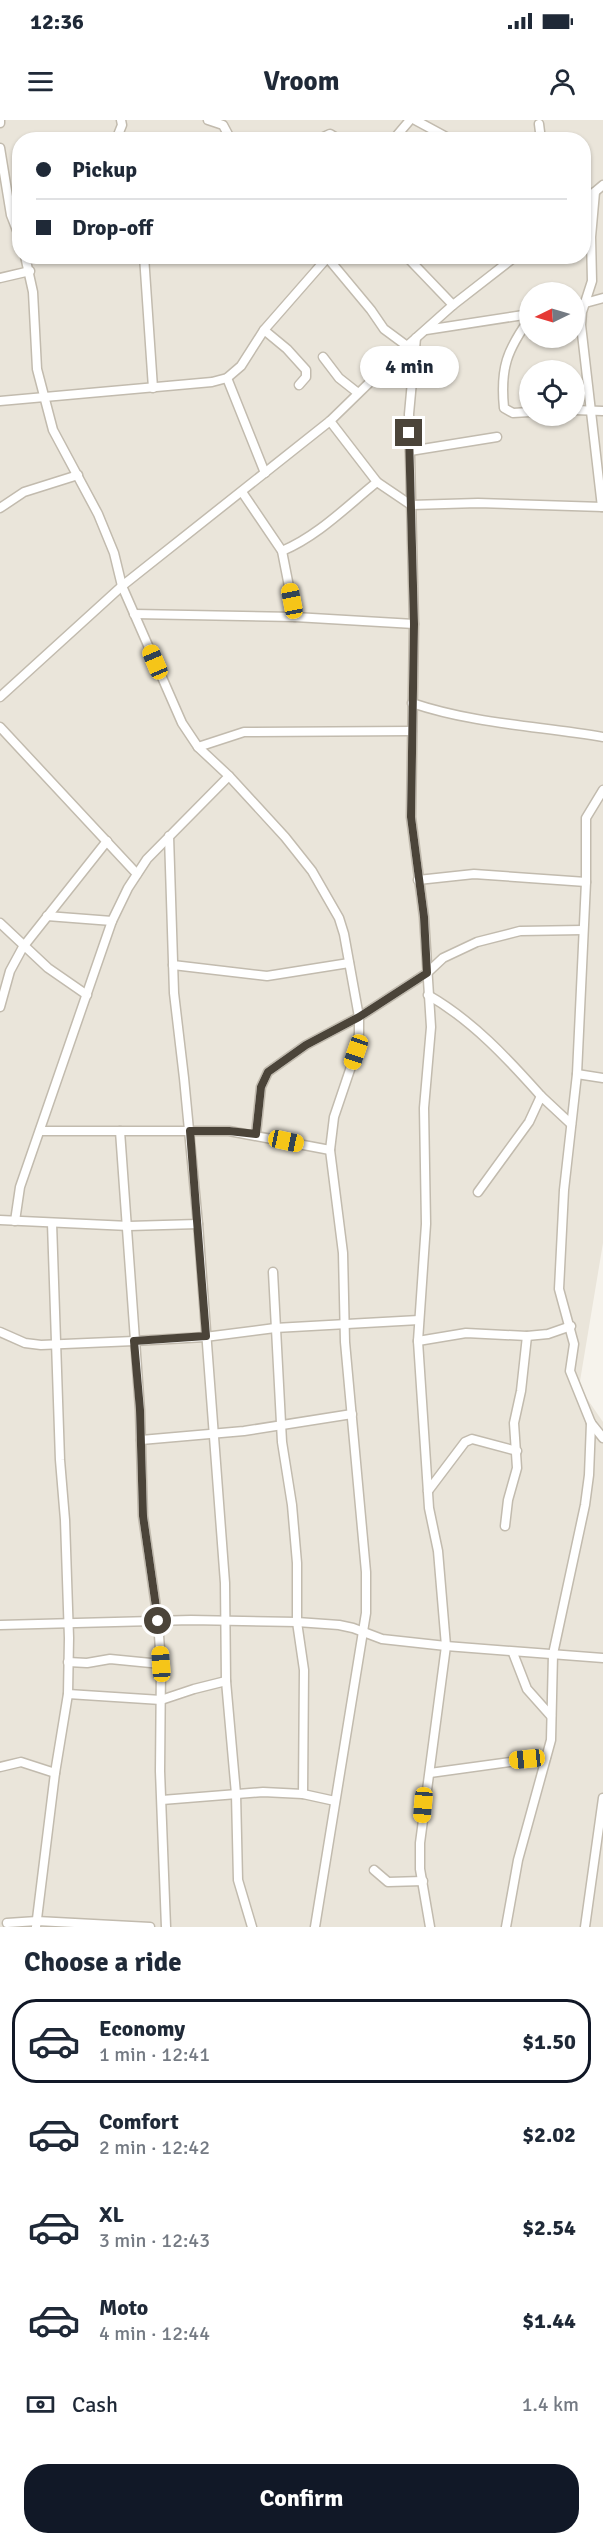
<!DOCTYPE html>
<meta charset="utf-8">
<style>
:root{--surface:#fff;--page:#f2f2f3;--text:#1f2937;--muted:#747a83;--line:#e0e1e3;--accent:#111827}
body{margin:0;font-family:Signika,sans-serif;background:var(--page);color:var(--text);height:100vh;display:flex;flex-direction:column;font-size:22px;white-space:nowrap}
*{box-sizing:border-box;margin:0}
p{font-size:20px;color:var(--muted)}
.icon{flex:none;width:33px;height:33px;fill:none;stroke:currentColor;stroke-width:2;stroke-linecap:round;stroke-linejoin:round}
.map{position:relative;height:1807px;overflow:hidden}
.drawer{display:flex;flex-direction:column;background:var(--surface);flex:1}
.drawer>*{flex:none}
.banner{position:absolute;left:12px;top:12px;width:579px;height:132px;border-radius:24px;box-shadow:0 2px 4px #0004;display:grid;align-content:center;height:132px;padding:0 24px;background:var(--surface)}
.needle{width:39px;rotate:265deg}
.fabs{position:absolute;left:519px;top:162px;display:grid;gap:12px}
.fabs a{display:grid;place-items:center;width:66px;height:66px;border-radius:50%;background:var(--surface);box-shadow:0 2px 4px #0004;font-size:30px}
.end{position:absolute;width:27px;height:27px;margin:-14px;border:8px solid #4b4439;background:#fff;box-shadow:0 0 0 3px #fff}
.from{border-radius:50%}
.bubble{position:absolute;height:42px;border-radius:21px;background:var(--surface);box-shadow:0 2px 4px #0004;font-size:20px;font-weight:700;line-height:42px;text-align:center}
.car{position:absolute;width:18px;height:36px;margin:-18px -9px;border-radius:8px;box-shadow:0 0 4px 2px #0007;background:linear-gradient(#f5c518 24%,#345 0 40%,#f5c518 0 76%,#345 0 86%,#f5c518 0)}
.banner b{display:flex;align-items:center;gap:21px;height:57px;font-size:22px}
.banner b+b{border-top:2px solid var(--line)}
.banner i{width:15px;height:15px;background:var(--text)}
ul{padding:0;list-style:none}
li{display:flex;align-items:center;gap:18px;height:84px;margin:0 12px 9px;padding:0 12px;border:3px solid transparent;border-radius:24px}
li div{flex:1}
li b{display:block;font-size:22px}
li em{font-style:normal;font-weight:700}
li.on{border-color:var(--accent)}
li>.icon{width:54px;height:54px;stroke-width:1.5}
h2{padding:0 24px;font-size:27px;line-height:72px}
.pay{display:flex;align-items:center;gap:15px;height:66px;padding:0 24px;font-size:22px}
.pay p{margin-inline-start:auto}
.button{display:flex;gap:12px;margin-top:auto;padding:12px 24px}
.button a{flex:1;height:69px;border-radius:24px;background:var(--accent);color:#fff;font-size:24px;font-weight:700;line-height:69px;text-align:center}
.status{display:flex;justify-content:space-between;align-items:center;height:42px;padding:0 30px;background:var(--surface);direction:ltr}
.status svg{height:16px;fill:currentColor}
header{display:flex;justify-content:space-between;align-items:center;height:78px;padding:0 24px;background:var(--surface);font-size:27px;font-weight:700}
.map>svg:first-child{display:block}
.residential{fill:#eae5da;fill-rule:evenodd}
.lines{fill:none;stroke-linecap:round;stroke-linejoin:round}
.minor-casing{stroke:#c2bbae;stroke-width:11}
.minor{stroke:#fff;stroke-width:8}
.route{stroke:#4b4439;stroke-width:8}
</style>
<div class="status"><b>12:36</b><svg viewBox="0 0 49 12"><path d="M0 12V9h3v3zM5 12V6h3v6zM10 12V3h3v9zM15 12V0h3v12zM26 1h20v11H26zM47 4h2v5h-2z"/></svg></div>
<header><svg class="icon" aria-label="menu" viewBox="0 0 24 24"><path d="M4 6h16M4 12h16M4 18h16"/></svg>Vroom<svg class="icon" aria-label="person" viewBox="0 0 24 24"><circle cx="12" cy="8" r="4"/><path d="M4 21q1-7 8-7t8 7"/></svg></header>
<div class="map">
<svg width="603" height="1807" viewBox="0 0 603 1807">
<rect width="100%" height="100%" fill="#f6f3ec"/>
<path class="residential" d="M0,0H603V1123L579,1267L603,1302V1807H0ZM20,20H584V136H20ZM530,172H574V218H530ZM530,250H574V296H530Z"/>
<g class="lines">
<defs>
<g id="minor">
<path d="M208,0L223,5L231,20"/>
<path d="M415,0L452,20"/>
<path d="M0,3V0"/>
<path d="M539,4L541,20"/>
<path d="M116,20L122,5L121,0"/>
<path d="M317,20L330,14L340,20"/>
<path d="M393,20L410,0"/>
<path d="M0,28L11,95L20,118"/>
<path d="M595,72L591,117L592,161L582,192L581,205L602,387"/>
<path d="M584,81L603,65"/>
<path d="M25,136L33,172L37,249L53,310L98,394L114,433L122,466L182,603L198,627L229,656L285,717L312,751L339,798L344,814L359,897V913L356,932L334,997L330,1030L343,1133L345,1222L366,1452V1493L315,1807"/>
<path d="M144,136L153,268"/>
<path d="M326,136L371,190L384,209L407,226"/>
<path d="M406,136L453,185"/>
<path d="M0,158L30,151"/>
<path d="M574,186L603,178"/>
<path d="M530,198C507,230 500,248 504,288L513,293L530,292"/>
<path d="M264,210L287,229L306,250V257L299,265"/>
<path d="M426,210L530,194"/>
<path d="M416,218L409,294L414,504L411,697L424,797L431,907L424,988L426,1104L418,1221L429,1388L438,1431L446,1526L420,1723V1749L430,1807"/>
<path d="M323,237L339,258L358,273"/>
<path d="M227,258L265,353"/>
<path d="M0,281L212,262L227,258L241,246L264,210L327,138"/>
<path d="M574,290L603,291"/>
<path d="M330,301L377,362"/>
<path d="M410,331L497,317"/>
<path d="M242,372L282,431L295,497"/>
<path d="M0,388L24,372L78,355"/>
<path d="M282,431C318,416 347,386 377,362L411,385L478,383L603,387"/>
<path d="M134,494L295,497L414,504"/>
<path d="M0,577L122,466L330,301L407,226L453,185L516,136"/>
<path d="M412,583C474,604 539,606 603,617"/>
<path d="M0,607L137,754"/>
<path d="M198,627L244,612L412,611"/>
<path d="M603,670L586,698V762L577,954L564,1070L559,1169L574,1224L570,1251L591,1303L603,1318"/>
<path d="M169,716L174,873L184,958L198,1104L225,1463L226,1561L236,1674L238,1760L252,1807"/>
<path d="M418,760L474,754L586,762"/>
<path d="M47,796L112,801"/>
<path d="M0,803L48,848L87,875"/>
<path d="M173,845L267,856L349,843"/>
<path d="M428,875C472,900 508,939 541,976"/>
<path d="M0,887L10,851L23,827L107,721"/>
<path d="M577,954L603,958"/>
<path d="M40,1011H229L330,1030"/>
<path d="M120,1011L140,1290L143,1396L158,1501L161,1544L160,1651L166,1807"/>
<path d="M256,1014L261,967L268,952L306,925L359,897L427,853L443,838L477,822L520,811L583,810"/>
<path d="M478,1072L529,1002L541,976L571,1004"/>
<path d="M0,1100L129,1106L198,1104"/>
<path d="M15,1101L20,1067L112,801L128,768L147,739L229,656"/>
<path d="M273,1152L282,1322L292,1385L297,1443V1502L304,1550L303,1674"/>
<path d="M0,1212L25,1223L41,1225L134,1221L205,1217L275,1208L419,1200"/>
<path d="M418,1221L466,1213L527,1216L548,1214L571,1206"/>
<path d="M141,1320L244,1311L352,1294"/>
<path d="M428,1371L465,1322L472,1319L517,1331"/>
<path d="M505,1406L508,1380L517,1348L514,1303L521,1271L527,1216"/>
<path d="M0,1505L191,1500L297,1502L339,1505L353,1508L382,1519L446,1526L603,1538"/>
<path d="M513,1533L527,1569L551,1596"/>
<path d="M68,1542L87,1543L110,1539L161,1544"/>
<path d="M68,1574L161,1580L194,1569L226,1561"/>
<path d="M0,1647L21,1642L55,1653"/>
<path d="M430,1653L546,1637"/>
<path d="M162,1680L263,1672L303,1674L335,1681"/>
<path d="M374,1750L388,1762L423,1761"/>
<path d="M7,1803L37,1801L150,1807"/>
<path d="M36,1807L55,1653L68,1574L69,1518L65,1400L60,1340L52,1103"/>
<path d="M506,1807L518,1740L551,1620L553,1534L585,1385L589,1355L591,1303"/>
<path d="M585,1807L603,1678"/>
</g>
</defs>
<use href="#minor" class="minor-casing"/>
<use href="#minor" class="minor"/>
</g>
<g class="lines">
<path class="route" d="M158,1501L143,1396L140,1290L134,1221L206,1216L190,1011H229L256,1014L261,967L268,952L306,925L359,897L427,853L424,797L411,697L414,504L409,313"/>
</g>
</svg>
<div class="fabs">
<a><svg class="needle" viewBox="-14 -14 28 28"><path d="M0-13l5 13h-10z" fill="#e53935"/><path d="M0 13l5-13h-10z" fill="#747a83"/></svg></a>
<a><svg class="icon" aria-label="locate" viewBox="0 0 24 24"><circle cx="12" cy="12" r="6"/><path d="M12 2v4M12 18v4M2 12h4M18 12h4"/></svg></a>
</div>
<i class="end from" style="left:158px;top:1501px"></i>
<i class="end" style="left:409px;top:313px"></i>
<div class="bubble" style="left:360px;top:226px;width:99px">4 min</div>
<i class="car" style="left:292px;top:481px;rotate:349deg"></i>
<i class="car" style="left:155px;top:542px;rotate:337deg"></i>
<i class="car" style="left:356px;top:932px;rotate:199deg"></i>
<i class="car" style="left:286px;top:1021px;rotate:102deg"></i>
<i class="car" style="left:161px;top:1544px;rotate:356deg"></i>
<i class="car" style="left:527px;top:1639px;rotate:264deg"></i>
<i class="car" style="left:423px;top:1685px;rotate:185deg"></i>
<div class="banner">
<b><i class="from"></i>Pickup</b>
<b><i></i>Drop-off</b>
</div>
</div>
<section class="drawer">
<h2>Choose a ride</h2>
<ul>
<li class="on"><svg class="icon" aria-label="car" viewBox="0 0 24 24"><path d="M5 17H2v-5l4-1 3-4h7l3 4 3 1v5h-3M9 17h6M6 11h13"/><circle cx="7" cy="17" r="2"/><circle cx="17" cy="17" r="2"/></svg><div><b>Economy</b><p>1 min · 12:41</p></div><em>$1.50</em></li>
<li><svg class="icon" aria-label="car" viewBox="0 0 24 24"><path d="M5 17H2v-5l4-1 3-4h7l3 4 3 1v5h-3M9 17h6M6 11h13"/><circle cx="7" cy="17" r="2"/><circle cx="17" cy="17" r="2"/></svg><div><b>Comfort</b><p>2 min · 12:42</p></div><em>$2.02</em></li>
<li><svg class="icon" aria-label="car" viewBox="0 0 24 24"><path d="M5 17H2v-5l4-1 3-4h7l3 4 3 1v5h-3M9 17h6M6 11h13"/><circle cx="7" cy="17" r="2"/><circle cx="17" cy="17" r="2"/></svg><div><b>XL</b><p>3 min · 12:43</p></div><em>$2.54</em></li>
<li><svg class="icon" aria-label="car" viewBox="0 0 24 24"><path d="M5 17H2v-5l4-1 3-4h7l3 4 3 1v5h-3M9 17h6M6 11h13"/><circle cx="7" cy="17" r="2"/><circle cx="17" cy="17" r="2"/></svg><div><b>Moto</b><p>4 min · 12:44</p></div><em>$1.44</em></li>
</ul>
<div class="pay"><svg class="icon" aria-label="cash" viewBox="0 0 24 24"><path d="M3 7h18v10H3z"/><circle cx="12" cy="12" r="2"/></svg>Cash<p>1.4 km</p></div>
<div class="button"><a>Confirm</a></div>
</section>
